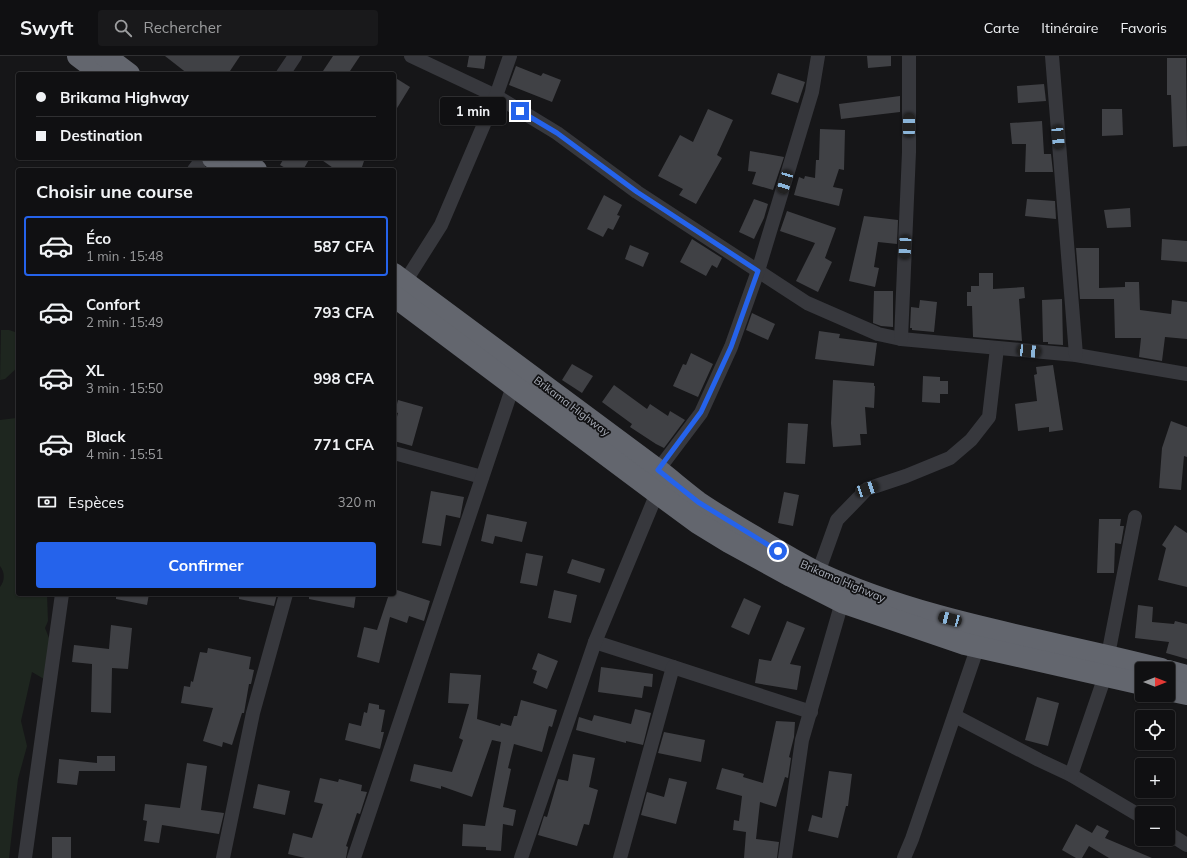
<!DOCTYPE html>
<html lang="fr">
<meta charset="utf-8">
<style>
:root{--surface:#101012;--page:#19191b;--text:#f1f3f6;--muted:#9c9d9f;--line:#303032;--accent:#2563eb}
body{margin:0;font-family:Mulish,sans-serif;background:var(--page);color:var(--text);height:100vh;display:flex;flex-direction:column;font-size:15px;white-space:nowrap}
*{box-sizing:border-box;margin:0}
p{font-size:13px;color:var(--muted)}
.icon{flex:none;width:22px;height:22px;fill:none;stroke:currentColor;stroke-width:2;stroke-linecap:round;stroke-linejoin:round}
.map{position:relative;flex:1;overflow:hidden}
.side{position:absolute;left:16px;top:112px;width:380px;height:428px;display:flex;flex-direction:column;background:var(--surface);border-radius:4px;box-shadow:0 1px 3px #0004,0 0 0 1px var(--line)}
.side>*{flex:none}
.banner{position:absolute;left:16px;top:16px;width:380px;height:88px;border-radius:4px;box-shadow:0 1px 3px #0004,0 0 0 1px var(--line);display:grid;align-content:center;height:88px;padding:0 20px;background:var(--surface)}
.needle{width:26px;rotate:90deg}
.buttons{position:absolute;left:1135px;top:606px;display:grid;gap:8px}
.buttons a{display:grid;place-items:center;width:40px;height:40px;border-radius:4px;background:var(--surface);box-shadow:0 1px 3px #0004,0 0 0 1px var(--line);font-size:20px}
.end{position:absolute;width:18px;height:18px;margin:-9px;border:5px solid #2563eb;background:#fff;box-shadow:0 0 0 2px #fff}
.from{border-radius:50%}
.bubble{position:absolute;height:28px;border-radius:4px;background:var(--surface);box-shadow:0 1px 3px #0004,0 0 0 1px var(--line);font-size:13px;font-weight:700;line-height:28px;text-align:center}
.car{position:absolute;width:12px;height:24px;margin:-12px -6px;border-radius:5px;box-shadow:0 0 3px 1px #0007;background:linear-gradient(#222 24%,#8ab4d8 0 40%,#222 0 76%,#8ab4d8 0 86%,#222 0)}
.banner b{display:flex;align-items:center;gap:14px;height:38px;font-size:15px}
.banner b+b{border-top:1px solid var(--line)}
.banner i{width:10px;height:10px;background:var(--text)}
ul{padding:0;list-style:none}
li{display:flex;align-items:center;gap:12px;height:60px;margin:0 8px 6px;padding:0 12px;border:2px solid transparent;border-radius:4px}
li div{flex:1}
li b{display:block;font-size:15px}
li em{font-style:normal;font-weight:700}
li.current{border-color:var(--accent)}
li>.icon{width:36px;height:36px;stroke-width:1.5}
h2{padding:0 20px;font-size:18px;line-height:48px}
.pay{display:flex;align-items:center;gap:10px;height:44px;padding:0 20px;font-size:15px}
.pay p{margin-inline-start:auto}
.button{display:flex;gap:8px;margin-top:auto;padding:8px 20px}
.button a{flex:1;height:46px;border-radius:4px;background:var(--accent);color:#fff;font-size:16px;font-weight:700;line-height:46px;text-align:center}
header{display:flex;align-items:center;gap:24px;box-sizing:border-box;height:56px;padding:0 20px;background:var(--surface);border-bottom:1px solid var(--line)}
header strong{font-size:19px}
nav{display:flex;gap:22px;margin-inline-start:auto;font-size:14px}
.search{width:280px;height:36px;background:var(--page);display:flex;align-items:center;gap:10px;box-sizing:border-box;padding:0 14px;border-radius:4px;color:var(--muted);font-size:15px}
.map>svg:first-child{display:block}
.green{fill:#1e261f}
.building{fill:#404145}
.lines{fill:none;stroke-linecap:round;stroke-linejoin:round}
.street{stroke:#37383d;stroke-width:14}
.highway{stroke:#63666e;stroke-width:22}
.route{stroke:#2563eb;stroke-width:5}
.labels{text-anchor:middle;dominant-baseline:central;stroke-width:3.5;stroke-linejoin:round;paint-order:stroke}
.street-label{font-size:11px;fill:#a8adb8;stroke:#111113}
</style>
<header>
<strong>Swyft</strong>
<div class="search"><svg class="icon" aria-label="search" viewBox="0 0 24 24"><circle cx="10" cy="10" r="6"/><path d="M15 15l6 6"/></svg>Rechercher</div>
<nav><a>Carte</a><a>Itinéraire</a><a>Favoris</a></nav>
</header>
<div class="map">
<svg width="1187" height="802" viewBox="0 0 1187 802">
<rect width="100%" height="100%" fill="#161618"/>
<g class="green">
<path d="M1,274H9L18,277V311L5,323L0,324Z"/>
<path d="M18,360V538H47L48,565L45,572L51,587L44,623L32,616L21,665L27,690L18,723L9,802H0V531C5,525 5,516 0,510V364L16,362Z"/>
</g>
<g class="building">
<path d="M165,0H240L228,18H188Z"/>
<path d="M333,0H360L348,18H321Z"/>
<path d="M469,0H486L484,13L467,11Z"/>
<path d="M867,0H891V10L868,12Z"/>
<path d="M1167,2H1186L1187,90L1173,91L1171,39H1167Z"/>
<path d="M516,10L541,20L543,17L561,24L552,46L509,29Z"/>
<path d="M778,17L805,26L798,47L771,38Z"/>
<path d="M394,21L410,31L394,57Z"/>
<path d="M1044,28L1046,45L1018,47L1017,30Z"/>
<path d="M900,40V56L841,63L839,48Z"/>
<path d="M708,53L733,64L717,99L722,102L696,148L679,139L683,133L658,120L680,79L693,86Z"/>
<path d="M1102,53H1122L1123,79L1102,80Z"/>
<path d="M1042,65L1044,98H1051L1053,116H1025L1026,88H1012L1010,67Z"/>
<path d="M820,73L845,74L844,114L839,113L833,131L843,133L839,150L794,139L799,121L804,123L805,120L815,122L816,104H819Z"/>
<path d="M750,95L784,101L773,134L752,128L756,116L748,115Z"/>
<path d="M284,102H310L303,114H289L280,109Z"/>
<path d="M319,102H365L361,114H336Z"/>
<path d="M604,139L622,149L617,159L620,160L613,174L608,172L603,181L587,173Z"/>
<path d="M754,143L768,148L764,162L754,183L739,176Z"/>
<path d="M1027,143L1055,145L1056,163L1025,160Z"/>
<path d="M1130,152L1131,171L1107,172L1104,154Z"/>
<path d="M787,155L836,172L825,202L832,206L818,236L796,225L815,187L780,175Z"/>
<path d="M864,160L898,164L897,188L878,186L874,211L879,212L875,231L849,225Z"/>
<path d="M692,183L722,202L717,212L712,209L706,220L680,206Z"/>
<path d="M1162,183L1187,185V206L1161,204Z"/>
<path d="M630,189L649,197L643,211L625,203Z"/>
<path d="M1076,192H1099V232L1125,231V226H1139L1140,254L1171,258L1172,244L1187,246V283L1165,281L1162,305L1139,301L1141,282H1115L1114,243H1080Z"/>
<path d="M979,217H993V233L1024,231L1025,242L1019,243L1022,285L973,281L972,250H967V236H971V230H979Z"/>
<path d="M874,235H893V271L881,270L873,267Z"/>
<path d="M1062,243L1063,289L1048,288V286H1043L1042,244Z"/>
<path d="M920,244L937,246L934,276L912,274V272H910L911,251L919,252Z"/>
<path d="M752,257L775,268L768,284L746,274Z"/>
<path d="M819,275L840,278L839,282L877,287L874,310L815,303Z"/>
<path d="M691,297L713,308L698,341L673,330L683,308L686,309Z"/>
<path d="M572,308L593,320L582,337L562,324Z"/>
<path d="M1053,309L1063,374L1049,376V371L1018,375L1015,348L1037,345L1034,319L1037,318L1036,311Z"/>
<path d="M923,320L940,321V325H948V338H940V347L922,346Z"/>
<path d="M833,324L874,327V330H875L874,352L865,351L867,378H860L861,389L833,391L831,367Z"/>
<path d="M614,329L647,353L650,348L668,360L670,355L685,364L664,392L656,388L630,371L632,368L602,346Z"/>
<path d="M398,344L423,351L412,390L394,385V372L398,357L395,356Z"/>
<path d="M1171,365L1187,371V401L1184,400L1181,434L1159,432L1162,392Z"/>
<path d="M788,367L808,368L805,408L786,407Z"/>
<path d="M431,435L464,441L460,462L446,459L441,490L422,487Z"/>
<path d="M784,436L799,439L793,470L778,467Z"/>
<path d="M487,458L527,466L522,486L495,480L493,488L481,485Z"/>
<path d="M1099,463H1121L1120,470H1124L1121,488L1115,487L1114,517H1097Z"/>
<path d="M1175,469L1187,477V531L1158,524L1166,492L1162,489Z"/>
<path d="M526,497L543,500L537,530L520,527Z"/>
<path d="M572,503L605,513L600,527L567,517Z"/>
<path d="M394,533L430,545L424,565L409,560L407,567L390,561L379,607L357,601L364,571L377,574L389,538H394Z"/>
<path d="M554,534L577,539L571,567L548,562Z"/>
<path d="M116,538H149L147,549L116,543Z"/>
<path d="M239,538H277L274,550L239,543Z"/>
<path d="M309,538H356L354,552L309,543Z"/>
<path d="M744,542L761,550L749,579L731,571Z"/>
<path d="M1138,549L1153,551L1152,566L1174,568L1175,565L1187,568V603L1166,597L1169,586L1135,582Z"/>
<path d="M787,565L805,572L790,608L801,610L797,634L755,627L759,603L771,605Z"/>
<path d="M111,569L132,572L128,613L112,612L111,657L91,656L92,608L72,606L74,589L109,593Z"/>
<path d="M208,592L251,601L249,613L254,614L251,628H249L244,657H242L232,689L223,686L222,691L203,685L213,652L181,647L184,630L190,631L191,625L193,626L200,596L207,597Z"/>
<path d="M538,597L558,605L547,633L533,627L537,615L532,613Z"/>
<path d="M601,611L653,618L652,631L644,630L642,642L598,636Z"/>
<path d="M450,617L481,619L477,663L500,670L501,667L511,670L514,660H517L521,644L557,654L552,671L549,670L542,696L514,688L508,712L511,713L503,751L516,754L513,770L503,768L501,795L486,794V791L462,790L463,768L485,770L501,686L492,684L472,741L441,730V733L410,725L414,708L452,716L463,684L459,682L469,648L448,647Z"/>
<path d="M1037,641L1059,647L1048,690L1025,684Z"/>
<path d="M369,647L379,649V653L385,654L381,676H384L380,693L345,684L349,667L361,670L364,656L367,657Z"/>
<path d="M635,653L651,657L643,689L626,685V687L576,674L579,661L592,665L594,659L631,668Z"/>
<path d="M776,665L795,666L794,681L789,701L791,702L788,722L785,721L776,751L760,746L756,783L779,786L777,802H744L746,776L733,774L734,764L739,765L742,740L716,733L722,712L744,718L743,721L763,727Z"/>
<path d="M664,676L705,684L701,706L658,697Z"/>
<path d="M573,698L595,702L589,731L598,734L589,769L584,768L577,790L538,779L544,760L547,761L558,723L568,725Z"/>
<path d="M97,700H115V715H79L77,729L57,727L59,703L97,707Z"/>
<path d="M187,707L207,710L201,754L224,757L219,778L162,769L159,787L144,785L147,765L143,764L145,748L180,752Z"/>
<path d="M829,715L852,718L848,750H846L838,782L808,775L812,759L822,762Z"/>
<path d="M320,722L338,726L339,723L362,729L361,735L367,736L360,758L357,757L346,790L348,791L346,802H305L288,798L293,777L312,782L323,748L314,746Z"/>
<path d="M669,722L687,726L676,768L641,759L647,736L664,741Z"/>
<path d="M258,728L290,735L285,759L253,752Z"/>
<path d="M1076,768L1092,777L1097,769L1109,775L1105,782L1152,802H1109L1089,790L1082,802H1076L1062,794Z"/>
<rect x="52" y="781" width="19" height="21"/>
</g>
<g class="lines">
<g class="street">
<path d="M411,0L496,40L557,77L637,136L807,247L878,278L901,283L1076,299L1187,318"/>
<path d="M1052,0L1076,299"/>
<path d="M283,18L295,0"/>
<path d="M194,114L203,102"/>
<path d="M405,226L441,169L496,40L510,0"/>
<path d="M901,283L909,96V0"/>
<path d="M394,397L482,421"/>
<path d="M658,414L701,357L731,291L758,215L812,36L818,0"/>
<path d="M818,517L837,464L867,433L906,420L950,402L971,384L989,361L997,292"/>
<path d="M595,586L673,611"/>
<path d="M1108,599L1135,461"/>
<path d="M955,660L1039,704L1071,719L1142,761"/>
<path d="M1071,719L1105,620"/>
<path d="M1168,777L1187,789"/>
<path d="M25,802L62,538"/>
<path d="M223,802L253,657L286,538"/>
<path d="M354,802L513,330"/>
<path d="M521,802L595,586L657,437"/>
<path d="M620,802L673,611L811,656"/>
<path d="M785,802L802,684L842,546"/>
<path d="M904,802L912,783L978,590"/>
</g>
<g class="highway">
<path d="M78,0L102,18"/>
<path d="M105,0L129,18"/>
<path d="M213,102L228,114"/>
<path d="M240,102L256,114"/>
<path d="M394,218L658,414C672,425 685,436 698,446C720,461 743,474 765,487C783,498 800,508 818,517C926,567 1046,583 1161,613"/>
<path d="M394,240L657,437L698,467L729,486L791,520L842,546L965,588L1142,628"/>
<path d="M1168,615L1187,620"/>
<path d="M1168,634L1187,638"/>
</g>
</g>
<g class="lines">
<path class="route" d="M520,55L557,77L637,136L758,215L731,291L701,356L658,414L698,446L778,495"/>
</g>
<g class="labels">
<g class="street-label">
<text transform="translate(572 350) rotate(37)">Brikama Highway</text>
<text transform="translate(843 525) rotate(23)">Brikama Highway</text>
</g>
</g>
</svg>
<div class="buttons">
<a><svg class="needle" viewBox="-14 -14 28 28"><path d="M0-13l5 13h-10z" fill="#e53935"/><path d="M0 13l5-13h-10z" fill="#9c9d9f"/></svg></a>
<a><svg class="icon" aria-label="locate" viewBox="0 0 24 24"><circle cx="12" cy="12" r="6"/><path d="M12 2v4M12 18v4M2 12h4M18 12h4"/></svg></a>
<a>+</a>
<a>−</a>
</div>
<i class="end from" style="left:778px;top:495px"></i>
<i class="end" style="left:520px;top:55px"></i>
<div class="bubble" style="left:440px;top:41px;width:66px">1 min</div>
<i class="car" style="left:909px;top:69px;rotate:0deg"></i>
<i class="car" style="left:1058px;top:81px;rotate:175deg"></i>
<i class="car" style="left:785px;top:126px;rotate:197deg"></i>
<i class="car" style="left:905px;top:191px;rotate:183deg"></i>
<i class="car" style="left:1029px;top:295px;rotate:96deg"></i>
<i class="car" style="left:867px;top:433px;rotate:71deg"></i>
<i class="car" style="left:950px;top:563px;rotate:285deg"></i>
<div class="banner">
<b><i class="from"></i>Brikama Highway</b>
<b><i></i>Destination</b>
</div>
<section class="side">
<h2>Choisir une course</h2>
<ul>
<li class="current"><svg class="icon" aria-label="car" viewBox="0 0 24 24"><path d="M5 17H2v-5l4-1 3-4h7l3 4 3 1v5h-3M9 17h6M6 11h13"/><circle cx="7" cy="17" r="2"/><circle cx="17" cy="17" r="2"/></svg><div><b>Éco</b><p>1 min · 15:48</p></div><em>587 CFA</em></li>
<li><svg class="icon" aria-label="car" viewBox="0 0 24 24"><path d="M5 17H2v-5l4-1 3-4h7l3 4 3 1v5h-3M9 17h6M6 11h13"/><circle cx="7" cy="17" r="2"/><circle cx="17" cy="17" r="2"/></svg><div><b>Confort</b><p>2 min · 15:49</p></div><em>793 CFA</em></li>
<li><svg class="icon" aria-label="car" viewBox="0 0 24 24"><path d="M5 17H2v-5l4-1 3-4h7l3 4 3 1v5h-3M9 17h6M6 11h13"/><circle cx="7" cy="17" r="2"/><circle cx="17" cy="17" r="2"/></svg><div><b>XL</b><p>3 min · 15:50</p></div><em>998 CFA</em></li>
<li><svg class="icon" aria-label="car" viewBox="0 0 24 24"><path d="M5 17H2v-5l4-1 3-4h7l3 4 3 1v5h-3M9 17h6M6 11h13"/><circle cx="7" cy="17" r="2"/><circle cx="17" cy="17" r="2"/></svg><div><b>Black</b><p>4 min · 15:51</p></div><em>771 CFA</em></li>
</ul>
<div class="pay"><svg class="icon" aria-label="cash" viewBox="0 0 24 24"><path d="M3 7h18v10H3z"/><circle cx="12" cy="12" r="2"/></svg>Espèces<p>320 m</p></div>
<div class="button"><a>Confirmer</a></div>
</section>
</div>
